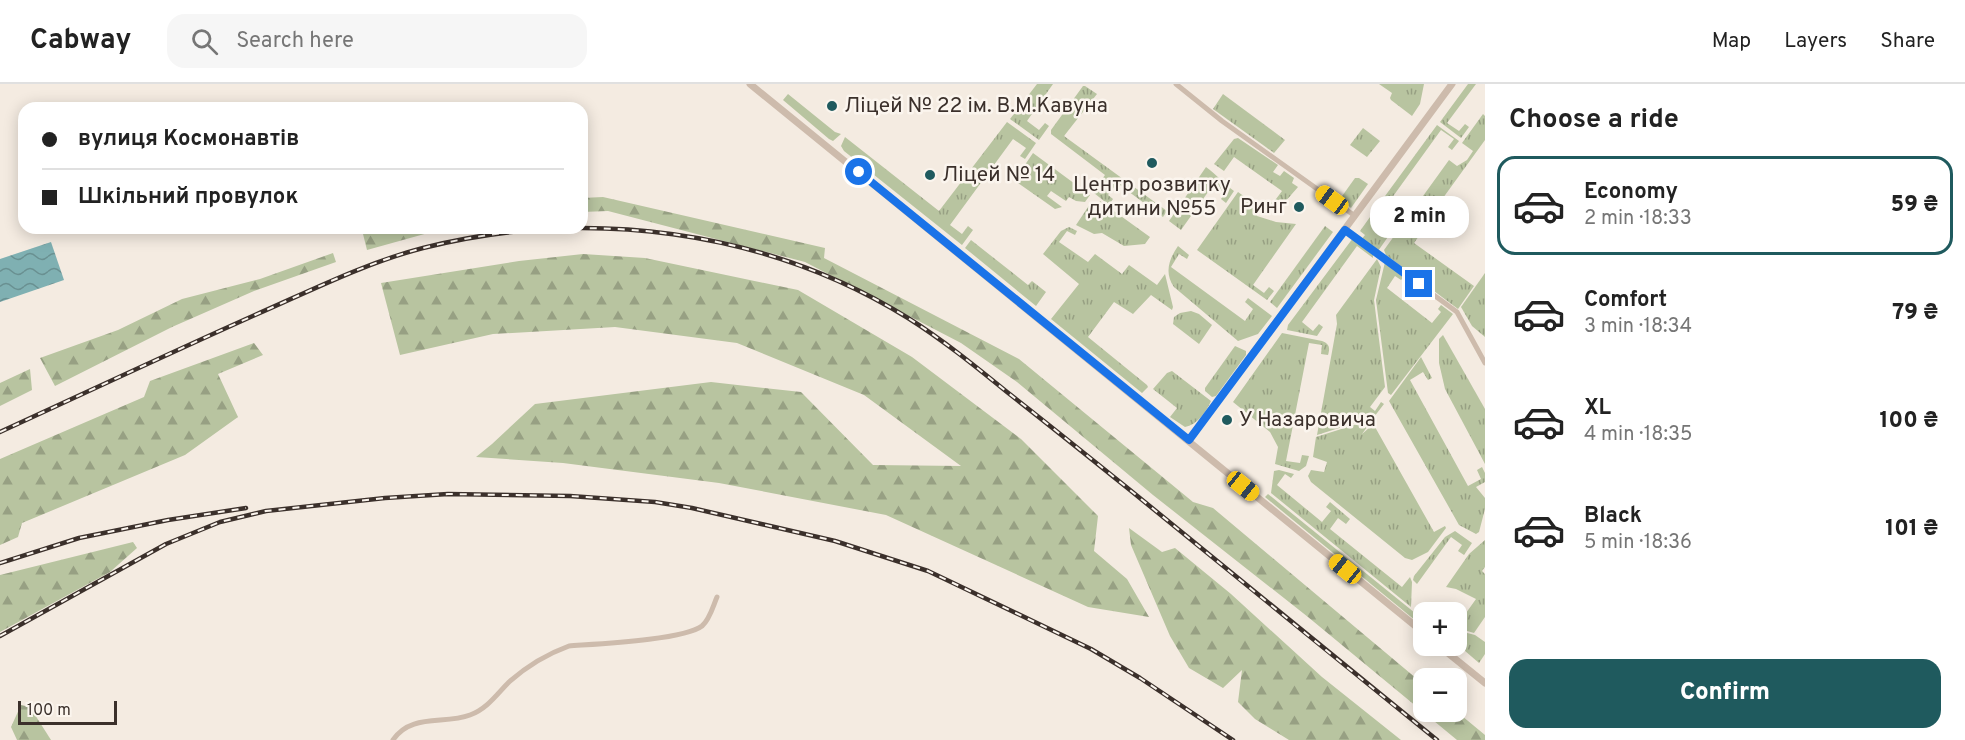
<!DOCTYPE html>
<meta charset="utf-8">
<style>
:root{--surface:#fff;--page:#f6f6f6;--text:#222;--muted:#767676;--line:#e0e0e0;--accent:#1f5a5e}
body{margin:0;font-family:Overpass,sans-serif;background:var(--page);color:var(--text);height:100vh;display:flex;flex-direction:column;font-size:22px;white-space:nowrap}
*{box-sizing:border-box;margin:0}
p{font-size:20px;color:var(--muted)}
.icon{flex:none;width:33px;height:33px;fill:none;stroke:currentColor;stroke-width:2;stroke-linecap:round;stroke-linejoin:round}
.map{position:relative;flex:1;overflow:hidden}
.sheet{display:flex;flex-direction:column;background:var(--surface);width:480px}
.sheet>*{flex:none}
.banner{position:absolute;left:18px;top:18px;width:570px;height:132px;border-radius:18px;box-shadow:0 3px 15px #0003;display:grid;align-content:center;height:132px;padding:0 24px;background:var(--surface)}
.buttons{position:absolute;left:1413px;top:518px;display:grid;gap:12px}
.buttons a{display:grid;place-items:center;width:54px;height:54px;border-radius:12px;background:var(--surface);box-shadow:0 3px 15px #0003;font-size:30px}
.scale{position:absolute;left:18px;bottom:15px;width:99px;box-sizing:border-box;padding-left:6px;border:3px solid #3b302b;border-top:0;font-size:16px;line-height:21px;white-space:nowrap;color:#3b302b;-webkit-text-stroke:4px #fbf5ee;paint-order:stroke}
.end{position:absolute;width:27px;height:27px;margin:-14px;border:8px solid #1a73e8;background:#fff;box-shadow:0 0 0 3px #fff}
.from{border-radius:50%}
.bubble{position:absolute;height:42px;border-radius:18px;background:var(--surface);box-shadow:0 3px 15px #0003;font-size:20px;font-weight:800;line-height:42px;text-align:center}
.car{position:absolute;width:18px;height:36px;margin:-18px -9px;border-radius:8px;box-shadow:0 0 4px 2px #0007;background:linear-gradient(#f5c518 24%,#345 0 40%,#f5c518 0 76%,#345 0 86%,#f5c518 0)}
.banner b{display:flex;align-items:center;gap:21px;height:57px;font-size:22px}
.banner b+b{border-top:2px solid var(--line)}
.banner i{width:15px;height:15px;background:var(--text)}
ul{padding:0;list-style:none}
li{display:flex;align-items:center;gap:18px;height:99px;margin:0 12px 9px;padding:0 12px;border:3px solid transparent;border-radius:18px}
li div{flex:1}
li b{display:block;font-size:22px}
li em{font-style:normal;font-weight:800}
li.current{border-color:var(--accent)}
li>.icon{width:54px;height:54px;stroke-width:1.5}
h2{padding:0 24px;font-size:27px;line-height:72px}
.primary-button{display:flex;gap:12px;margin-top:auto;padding:12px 24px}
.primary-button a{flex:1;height:69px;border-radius:18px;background:var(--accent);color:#fff;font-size:24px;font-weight:800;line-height:69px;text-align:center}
header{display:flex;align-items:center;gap:36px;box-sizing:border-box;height:84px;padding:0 30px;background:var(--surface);border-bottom:2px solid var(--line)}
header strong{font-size:28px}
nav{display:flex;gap:33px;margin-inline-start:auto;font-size:21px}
.search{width:420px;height:54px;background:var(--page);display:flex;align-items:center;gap:15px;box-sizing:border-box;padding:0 21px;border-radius:18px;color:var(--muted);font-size:22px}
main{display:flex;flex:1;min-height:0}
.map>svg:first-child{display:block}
.grass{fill:url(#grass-tufts)}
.forest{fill:url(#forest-firs)}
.water{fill:url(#water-waves)}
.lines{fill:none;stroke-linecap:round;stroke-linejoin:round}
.minor{stroke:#cdbbac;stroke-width:5}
.tertiary{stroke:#cdbbac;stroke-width:7}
.rail-casing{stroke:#3b302b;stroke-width:4.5}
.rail{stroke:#fbf5ee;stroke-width:2;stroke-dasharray:7;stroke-linecap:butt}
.route{stroke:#1a73e8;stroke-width:8}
.poi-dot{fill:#1f5a5e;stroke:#fbf5ee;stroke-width:2}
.labels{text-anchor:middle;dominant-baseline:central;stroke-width:5;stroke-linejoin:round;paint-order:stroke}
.poi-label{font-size:21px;fill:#3b302b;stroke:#fbf5ee;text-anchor:start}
</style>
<header>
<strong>Cabway</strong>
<div class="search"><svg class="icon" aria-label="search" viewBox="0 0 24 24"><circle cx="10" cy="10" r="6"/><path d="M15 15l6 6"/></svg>Search here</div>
<nav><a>Map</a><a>Layers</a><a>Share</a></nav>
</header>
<main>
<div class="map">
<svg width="1485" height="656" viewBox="0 0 1485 656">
<defs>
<pattern id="grass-tufts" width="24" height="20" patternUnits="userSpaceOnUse" patternTransform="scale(1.5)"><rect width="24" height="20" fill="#b8c4a0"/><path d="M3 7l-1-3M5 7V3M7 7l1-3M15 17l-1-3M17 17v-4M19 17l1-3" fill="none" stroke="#97a083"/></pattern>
<pattern id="forest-firs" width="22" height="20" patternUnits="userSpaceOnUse" patternTransform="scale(1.5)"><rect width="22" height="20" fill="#b8c4a0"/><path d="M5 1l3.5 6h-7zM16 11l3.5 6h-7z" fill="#97a083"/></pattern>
<pattern id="water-waves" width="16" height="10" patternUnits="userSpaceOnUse" patternTransform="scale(1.5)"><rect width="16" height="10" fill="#7fb0b2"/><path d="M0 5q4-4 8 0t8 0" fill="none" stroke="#699091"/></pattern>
</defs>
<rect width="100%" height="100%" fill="#f4ebe1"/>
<g class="grass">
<path d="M1037,0H1053L1027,37L1039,46L1045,39L1049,42L1039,56L1010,35Z"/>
<path d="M1379,0H1424L1420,20L1412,32L1391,16L1390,14L1392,9Z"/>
<path d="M1468,0H1476L1447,39L1459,47L1465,40L1469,43L1461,54L1440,38Z"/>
<path d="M1083,2H1085L1097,10L1064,52L1167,127L1163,133L1117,99L1108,111L1113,115L1109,121L1089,105L1092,100L1096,103L1105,91L1051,50V46Z"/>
<path d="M788,10L835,48L841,50L833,57L829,55L783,16Z"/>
<path d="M1223,10L1285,56L1274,69L1213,25Z"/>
<path d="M1483,30L1485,32V56L1422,143L1424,145L1414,159L1474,202L1458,225L1386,171L1384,166L1449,76L1457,82L1467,76L1473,67L1462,59Z"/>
<path d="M1007,38L1036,59L1025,75L1020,72L1026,64L1013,55L950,141L962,150L968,142L973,146L962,161L844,67L841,62L845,53L939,127Z"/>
<path d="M1437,41L1459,57L1452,66L1448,63L1454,55L1441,46L1386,122L1398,131L1404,123L1409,126L1399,140L1377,123Z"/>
<path d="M1363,44L1380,57L1367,73L1350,61Z"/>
<path d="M1238,54L1278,81L1273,88L1280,92L1284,87L1294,94L1292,99L1298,103C1289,113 1278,130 1264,121L1267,116L1273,119L1282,107L1234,73L1224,87L1214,80L1234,55Z"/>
<path d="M1033,69L1090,111L1085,118L1076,117L1069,113L1066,117L1051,107L1047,112L1062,123L1055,125L1018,99L1016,94Z"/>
<path d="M1206,83C1217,91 1223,99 1234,107L1226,119L1221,115L1225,109L1213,101L1181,146L1169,137Z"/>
<path d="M1355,94H1359L1368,100L1351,124L1340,115Z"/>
<path d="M1238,108L1259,123L1257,132L1276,138L1296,140L1253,201L1264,209L1269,203L1274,207L1267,216L1197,166Z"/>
<path d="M1100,117L1150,153L1145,160L1124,162L1102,149L1094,150L1076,141L1090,120L1096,124Z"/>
<path d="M1375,126L1394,141L1395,143L1378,167L1361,156L1365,151L1360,147Z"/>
<path d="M1325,142L1333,148L1277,224L1270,218Z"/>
<path d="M1069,143L1077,147L1075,151L1067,147L1059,158L1088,178L1095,170L1122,190L1129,181L1157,201L1165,190L1173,223L1172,226L1151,211L1133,230L1114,218L1088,253L1147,301L1148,303L1142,309L1051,235L1079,200L1043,170L1061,147Z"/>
<path d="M1353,154L1373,169V174L1357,162L1302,238L1313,247L1319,240L1323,243L1317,252L1287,246L1288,241Z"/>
<path d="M971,156L1028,201L1032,197L1046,208L1036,222L965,164Z"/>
<path d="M1178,162L1189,171L1187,175L1179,170L1171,183L1245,237L1253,225L1245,218L1248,214L1272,232L1258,250L1238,257L1174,203C1164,189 1169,175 1178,162Z"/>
<path d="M1377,175L1381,183L1374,216L1385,303L1370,323L1375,327L1381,318L1384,320L1374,333L1317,351L1337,240L1336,231Z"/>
<path d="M1385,178L1404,193L1401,196L1395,192L1387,204L1432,239L1441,228L1438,225L1441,221L1453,230L1391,311L1388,309L1376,216Z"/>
<path d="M1485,189V253L1472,242L1461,223Z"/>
<path d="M1191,227L1199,230L1212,241L1199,260L1173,240L1174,233L1180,229Z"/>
<path d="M1282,249L1322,257C1330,260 1330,264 1328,271L1321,270L1322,261L1309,259L1286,377L1300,379L1302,371L1309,372L1306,382L1299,387L1275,380L1278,363L1270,348L1233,318Z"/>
<path d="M1443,251L1485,325V380L1445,305L1439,279V255Z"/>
<path d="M1235,262L1246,267V271L1216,312L1212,313L1205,307V304Z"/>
<path d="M1421,273L1432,294L1428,296L1423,288L1410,296L1468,402L1481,395L1477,386L1482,383L1485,389V398L1476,403L1485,414V425L1479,448L1476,450L1459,441L1389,317Z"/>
<path d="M1172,287L1211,317C1206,328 1197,341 1185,343L1170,333L1177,324L1153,305L1167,289Z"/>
<path d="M1373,335L1362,350L1369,344L1375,343L1434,448L1445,442L1446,444L1428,468L1412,476L1405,474L1311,398L1308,392L1311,386L1324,388L1327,378L1313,373L1316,353Z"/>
<path d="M1279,386L1294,390L1291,394L1285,390L1277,401L1322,438L1331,427L1326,423L1330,418L1350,435L1346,440L1338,434L1330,445L1402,503L1410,493L1412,498L1411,523L1271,409L1274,387Z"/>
<path d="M1268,410L1420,533L1416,537L1265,413Z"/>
<path d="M1455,447L1472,459L1464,471L1458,467L1462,461L1451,453L1417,500L1413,496L1414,492L1445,453Z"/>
<path d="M1485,456V483L1482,487L1485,490V533L1474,549L1457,544V533L1462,526L1466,529L1476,515L1456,505L1446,503L1469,470Z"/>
<path d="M1456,546L1475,551L1485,558V570L1479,579L1457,560Z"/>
</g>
<g class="forest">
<path d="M603,113L825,164L824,174L1019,275L1193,418L1213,424L1423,600L1424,627H1456L1485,651V656H1457L1308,533L1153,411L1017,298L961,259L805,178L608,127L582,128V114Z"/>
<path d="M381,144H446L367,166L363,150Z"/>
<path d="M333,169L336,178L254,207L172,243L55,302L40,274L118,246L182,215L260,195Z"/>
<path d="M583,170L645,174L798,206L912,273L1021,355L1098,432L1094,467L1127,495L1149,533L1088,523L886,431L719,399L563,379L476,373L492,360L535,320L711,298L801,308L873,381L961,382L864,311L737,259L615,243L493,250L400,271L381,199L519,177Z"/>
<path d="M254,259L263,271L218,290L238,333L185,371L22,439L18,453L0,461V375L144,313L150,297Z"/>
<path d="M30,285L32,306L0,322V299Z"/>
<path d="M1129,444L1162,468L1175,464L1231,510L1322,593L1401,656H1289L1255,635L1238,618L1242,586L1223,604L1189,584L1170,552L1131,461Z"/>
<path d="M133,458L137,464L110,488L0,548V491Z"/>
<path d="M21,621L30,623L51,656H17L11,643Z"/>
</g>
<path class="water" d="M51,158L64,196L0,218V175Z"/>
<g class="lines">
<g class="minor">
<path d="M1176,0L1222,37L1355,132"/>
<path d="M1345,146L1457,228L1485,279"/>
<path d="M393,656C411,629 444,641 470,631C487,625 497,610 509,598C527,582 547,570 569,562C595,560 684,556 702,542C710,535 713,522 717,513"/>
</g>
<g class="tertiary">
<path d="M750,0L1424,549"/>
<path d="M1189,356L1452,0"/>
<path d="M1438,561L1485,599"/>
</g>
<defs>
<g id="rail">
<path d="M0,348C85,309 170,269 255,231C310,207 365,179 423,164C586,123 765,145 908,234C943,256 975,282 1007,308C1048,340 1089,373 1130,406C1232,489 1334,573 1437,656"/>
<path d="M0,479L79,454L168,436L246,424"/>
<path d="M0,552L166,460L220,438L266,427L385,414L448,410L570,412L655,418L692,424L835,457L928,487L1091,565L1140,594L1233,656"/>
</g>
</defs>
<use href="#rail" class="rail-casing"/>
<use href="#rail" class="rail"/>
</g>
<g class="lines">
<path class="route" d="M859,88L1189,356L1345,146L1419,200"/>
</g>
<g class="poi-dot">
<circle cx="832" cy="22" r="6"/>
<circle cx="1152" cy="79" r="6"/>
<circle cx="930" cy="91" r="6"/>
<circle cx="1299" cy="123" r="6"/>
<circle cx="1227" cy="336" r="6"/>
</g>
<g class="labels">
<g class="poi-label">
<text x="844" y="22">Ліцей № 22 ім. В.М.Кавуна</text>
<text x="942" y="91">Ліцей № 14</text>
<text x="1152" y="101" text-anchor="middle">Центр розвитку<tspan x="1152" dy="24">дитини №55</tspan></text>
<text x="1287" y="123" text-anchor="end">Ринг</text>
<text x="1239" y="336">У Назаровича</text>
</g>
</g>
</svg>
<div class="buttons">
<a>+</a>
<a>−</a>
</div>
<div class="scale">100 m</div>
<i class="end from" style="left:859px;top:88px"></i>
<i class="end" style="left:1419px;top:200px"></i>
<div class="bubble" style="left:1370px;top:112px;width:99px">2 min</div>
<i class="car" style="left:1332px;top:116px;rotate:306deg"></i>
<i class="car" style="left:1243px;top:402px;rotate:129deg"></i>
<i class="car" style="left:1345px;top:485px;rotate:309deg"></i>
<div class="banner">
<b><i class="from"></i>вулиця Космонавтів</b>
<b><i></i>Шкільний провулок</b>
</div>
</div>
<section class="sheet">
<h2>Choose a ride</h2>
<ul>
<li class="current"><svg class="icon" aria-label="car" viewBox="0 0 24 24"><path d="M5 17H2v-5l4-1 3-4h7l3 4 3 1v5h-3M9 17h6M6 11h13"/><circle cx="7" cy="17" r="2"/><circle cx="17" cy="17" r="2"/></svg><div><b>Economy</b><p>2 min · 18:33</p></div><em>59 ₴</em></li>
<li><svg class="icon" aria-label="car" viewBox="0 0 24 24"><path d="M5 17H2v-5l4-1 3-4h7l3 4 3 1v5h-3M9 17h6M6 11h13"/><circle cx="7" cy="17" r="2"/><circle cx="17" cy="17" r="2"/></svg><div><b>Comfort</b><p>3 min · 18:34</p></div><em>79 ₴</em></li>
<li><svg class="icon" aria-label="car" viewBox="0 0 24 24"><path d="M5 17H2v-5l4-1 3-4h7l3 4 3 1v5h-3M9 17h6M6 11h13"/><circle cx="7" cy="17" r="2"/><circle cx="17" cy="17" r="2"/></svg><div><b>XL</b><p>4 min · 18:35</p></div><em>100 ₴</em></li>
<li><svg class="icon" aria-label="car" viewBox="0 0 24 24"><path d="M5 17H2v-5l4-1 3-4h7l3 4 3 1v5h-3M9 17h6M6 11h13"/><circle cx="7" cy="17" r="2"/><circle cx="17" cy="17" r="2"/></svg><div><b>Black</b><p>5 min · 18:36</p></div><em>101 ₴</em></li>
</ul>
<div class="primary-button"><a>Confirm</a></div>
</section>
</main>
